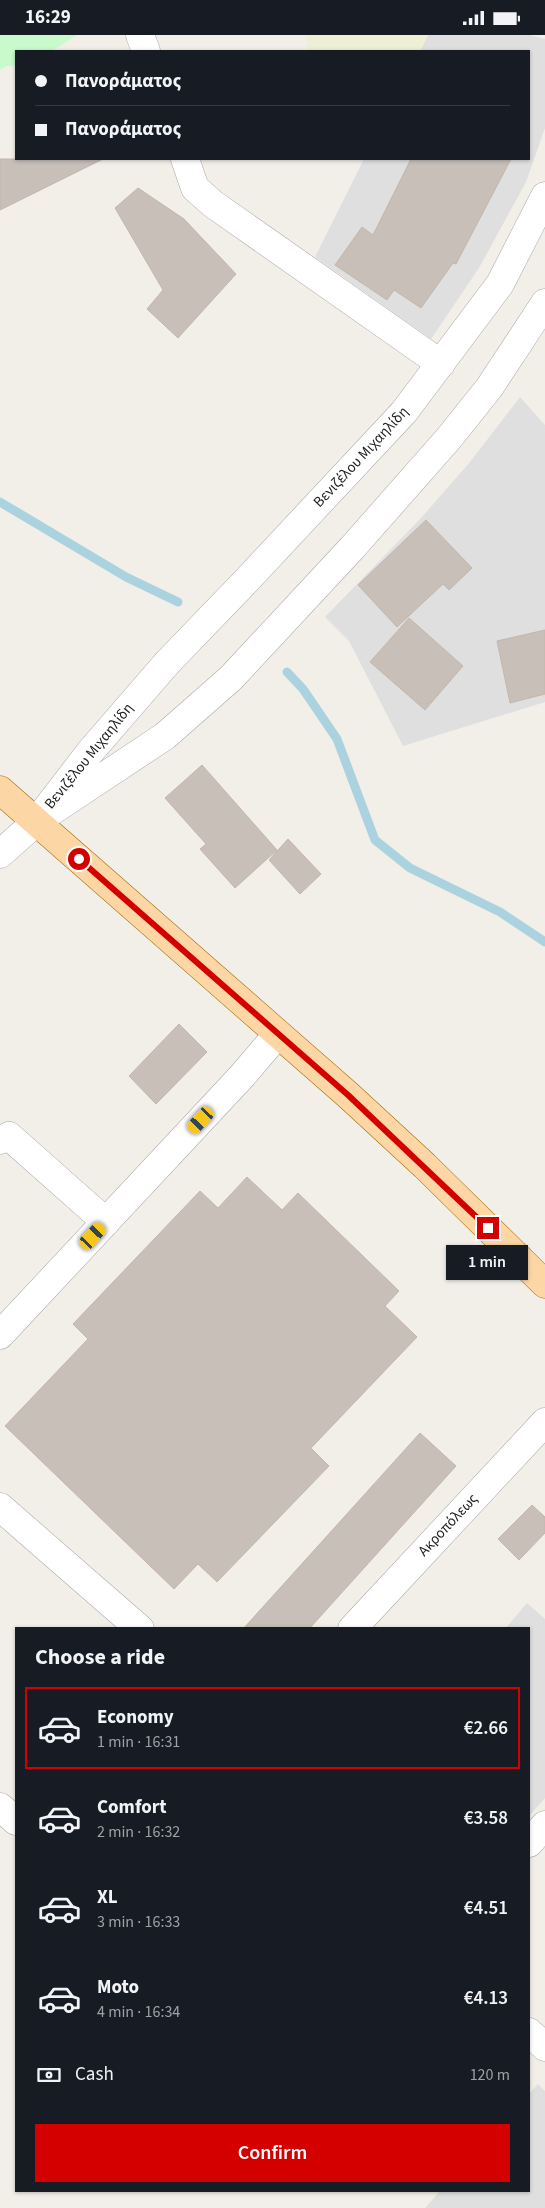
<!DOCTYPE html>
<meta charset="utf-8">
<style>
:root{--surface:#171b24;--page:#20242c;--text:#f1f3f6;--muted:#9ea1a6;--line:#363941;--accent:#d40000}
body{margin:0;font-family:"Source Sans 3",sans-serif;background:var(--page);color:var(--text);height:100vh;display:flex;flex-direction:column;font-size:19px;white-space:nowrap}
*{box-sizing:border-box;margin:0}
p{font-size:16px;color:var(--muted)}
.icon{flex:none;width:28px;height:28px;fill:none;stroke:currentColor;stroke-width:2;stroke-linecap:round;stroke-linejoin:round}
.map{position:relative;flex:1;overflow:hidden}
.panel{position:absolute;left:15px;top:1592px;width:515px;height:565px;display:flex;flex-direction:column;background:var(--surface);border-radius:0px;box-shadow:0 1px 4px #0004}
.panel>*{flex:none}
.guide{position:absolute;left:15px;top:15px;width:515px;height:110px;border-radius:0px;box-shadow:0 1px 4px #0004;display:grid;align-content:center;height:110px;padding:0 20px;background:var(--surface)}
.end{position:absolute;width:22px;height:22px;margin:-11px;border:6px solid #d40000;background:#fff;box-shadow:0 0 0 2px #fff}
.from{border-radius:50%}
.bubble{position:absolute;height:35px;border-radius:0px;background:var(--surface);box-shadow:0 1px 4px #0004;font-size:16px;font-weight:600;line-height:35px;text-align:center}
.car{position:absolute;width:15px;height:30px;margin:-15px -8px;border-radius:6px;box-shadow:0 0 4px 1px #0007;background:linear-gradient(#f5c518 24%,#345 0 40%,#f5c518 0 76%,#345 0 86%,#f5c518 0)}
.guide b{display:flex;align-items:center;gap:18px;height:48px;font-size:19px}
.guide b+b{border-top:1px solid var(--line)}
.guide i{width:12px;height:12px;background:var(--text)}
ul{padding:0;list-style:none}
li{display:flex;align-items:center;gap:15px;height:82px;margin:0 10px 8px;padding:0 10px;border:2px solid transparent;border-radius:0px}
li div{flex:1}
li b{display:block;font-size:19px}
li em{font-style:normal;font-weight:600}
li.current{border-color:var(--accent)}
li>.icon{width:45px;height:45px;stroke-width:1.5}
h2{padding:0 20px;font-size:22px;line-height:60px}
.pay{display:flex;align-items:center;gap:12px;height:55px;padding:0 20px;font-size:19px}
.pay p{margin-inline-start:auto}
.primary-button{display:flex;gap:10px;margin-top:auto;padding:10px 20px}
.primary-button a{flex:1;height:58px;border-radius:0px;background:var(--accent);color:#fff;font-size:20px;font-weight:600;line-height:58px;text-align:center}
.status{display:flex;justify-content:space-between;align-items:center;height:35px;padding:0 25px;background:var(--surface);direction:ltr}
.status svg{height:14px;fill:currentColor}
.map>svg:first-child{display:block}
.residential{fill:#e0dfdf}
.farmland{fill:#eef0d5}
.park{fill:#c8facc}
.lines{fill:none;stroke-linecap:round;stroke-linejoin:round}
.stream{stroke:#aad3df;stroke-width:9}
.building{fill:#c7bfb8;stroke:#c4b6ab}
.minor-casing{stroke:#a9a9a9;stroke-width:29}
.major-casing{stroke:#a06b00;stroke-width:29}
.minor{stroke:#fff;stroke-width:28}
.major{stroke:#fcd6a4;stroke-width:28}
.route{stroke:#d40000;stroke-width:6}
.labels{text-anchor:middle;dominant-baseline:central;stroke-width:4;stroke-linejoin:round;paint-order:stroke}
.street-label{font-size:15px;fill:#222;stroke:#fff}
</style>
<div class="status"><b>16:29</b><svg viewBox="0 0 49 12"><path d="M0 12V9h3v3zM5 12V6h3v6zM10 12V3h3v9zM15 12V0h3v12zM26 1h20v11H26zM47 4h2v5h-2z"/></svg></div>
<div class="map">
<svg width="545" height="2173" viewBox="0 0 545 2173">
<rect width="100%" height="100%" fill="#f2efe9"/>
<g class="residential">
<path d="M428,0H530L545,4V93L526,147L479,233L431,304L315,222L364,124H529V16H420Z"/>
<path d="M520,362L545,390V667L403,711L349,606L325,582L422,482L470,427Z"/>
<path d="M527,1568L545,1584V1763L529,1781V1594H505Z"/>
<path d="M538,2049L545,2056V2173H425L440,2156H529V2059Z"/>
</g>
<path class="farmland" d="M305,0H428L420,16H308Z"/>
<path class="park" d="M0,0H77L52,16H16V31H6L0,35Z"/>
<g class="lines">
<g class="stream">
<path d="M0,467L126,542L178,567"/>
<path d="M287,637L303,654L337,704L375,805L410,833L500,877L545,907"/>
</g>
</g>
<g class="building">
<path d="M0,124H103L0,175Z"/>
<path d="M411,124H511L456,229L453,228L421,273L394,255L387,265L335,230L362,192L373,200Z"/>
<path d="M138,153L184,184L236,239L178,303L147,274L163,255L115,173Z"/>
<path d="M426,485L472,533L449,555L443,549L397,592L358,550Z"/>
<path d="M409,583L463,631L425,675L370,627Z"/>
<path d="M545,595V659L510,668L497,606Z"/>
<path d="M202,730L277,815L235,853L200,814L206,809L165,763Z"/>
<path d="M288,804L321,839L300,859L269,825Z"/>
<path d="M179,989L207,1017L156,1069L129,1041Z"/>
<path d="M247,1142L282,1175L298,1158L399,1256L385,1271L417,1302L311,1413L329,1431L217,1547L198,1529L174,1554L5,1391L88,1304L73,1289L200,1156L218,1173Z"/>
<path d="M420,1398L456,1431L309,1594H243Z"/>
<path d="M532,1470L545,1482V1498L519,1525L498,1504Z"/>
</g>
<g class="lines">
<defs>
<g id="minor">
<path d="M140,0L146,16"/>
<path d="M185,124L195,153L213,169L441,329"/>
<path d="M37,786L90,717L167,628L246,546L404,377L500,249L545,161"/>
<path d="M0,819L37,786L165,701L231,643L352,513L449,403L489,353L545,268"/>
<path d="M0,1105L9,1101L106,1187"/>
<path d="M0,1300L242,1041L277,1000"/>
<path d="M0,1472L140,1594"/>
<path d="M352,1594L545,1387"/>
<path d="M0,1772L16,1786"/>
<path d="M529,1808L545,1790"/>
<path d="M529,1997L545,2012"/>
</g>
<path id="major" d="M0,755L348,1060L425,1131L545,1249"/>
</defs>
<use href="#minor" class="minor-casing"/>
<use href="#major" class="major-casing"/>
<use href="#minor" class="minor"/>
<use href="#major" class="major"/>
</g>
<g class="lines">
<path class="route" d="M79,824L348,1060L488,1193"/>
</g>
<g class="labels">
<g class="street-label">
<text transform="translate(361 422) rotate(-47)">Βενιζέλου Μιχαηλίδη</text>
<text transform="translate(89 721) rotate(-51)">Βενιζέλου Μιχαηλίδη</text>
<text transform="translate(448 1490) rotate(-47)">Ακροπόλεως</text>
</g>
</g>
</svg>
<i class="end from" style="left:79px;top:824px"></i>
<i class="end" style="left:488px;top:1193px"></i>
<div class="bubble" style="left:446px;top:1210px;width:82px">1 min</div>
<i class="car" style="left:201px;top:1085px;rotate:223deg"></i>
<i class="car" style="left:93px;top:1201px;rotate:43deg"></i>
<div class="guide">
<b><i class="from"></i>Πανοράματος</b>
<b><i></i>Πανοράματος</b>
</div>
<section class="panel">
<h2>Choose a ride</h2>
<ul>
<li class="current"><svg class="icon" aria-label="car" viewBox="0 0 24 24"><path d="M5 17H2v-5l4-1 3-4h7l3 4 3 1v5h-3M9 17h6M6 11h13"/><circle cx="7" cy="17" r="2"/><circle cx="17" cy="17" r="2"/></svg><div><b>Economy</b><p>1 min · 16:31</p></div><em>€2.66</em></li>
<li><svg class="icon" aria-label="car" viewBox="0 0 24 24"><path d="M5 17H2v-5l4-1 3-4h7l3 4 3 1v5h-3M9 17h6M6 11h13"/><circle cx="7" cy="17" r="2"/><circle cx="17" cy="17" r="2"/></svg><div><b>Comfort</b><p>2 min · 16:32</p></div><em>€3.58</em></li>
<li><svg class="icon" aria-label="car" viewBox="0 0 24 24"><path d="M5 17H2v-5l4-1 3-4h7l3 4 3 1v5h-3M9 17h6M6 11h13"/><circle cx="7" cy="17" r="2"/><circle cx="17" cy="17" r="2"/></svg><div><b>XL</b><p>3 min · 16:33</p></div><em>€4.51</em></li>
<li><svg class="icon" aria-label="car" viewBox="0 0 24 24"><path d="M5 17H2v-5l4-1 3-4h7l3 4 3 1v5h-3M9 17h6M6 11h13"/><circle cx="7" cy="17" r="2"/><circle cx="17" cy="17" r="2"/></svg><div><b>Moto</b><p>4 min · 16:34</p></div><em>€4.13</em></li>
</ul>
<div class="pay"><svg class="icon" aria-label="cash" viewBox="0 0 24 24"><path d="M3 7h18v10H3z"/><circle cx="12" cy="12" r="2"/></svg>Cash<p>120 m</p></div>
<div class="primary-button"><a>Confirm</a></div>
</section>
</div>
